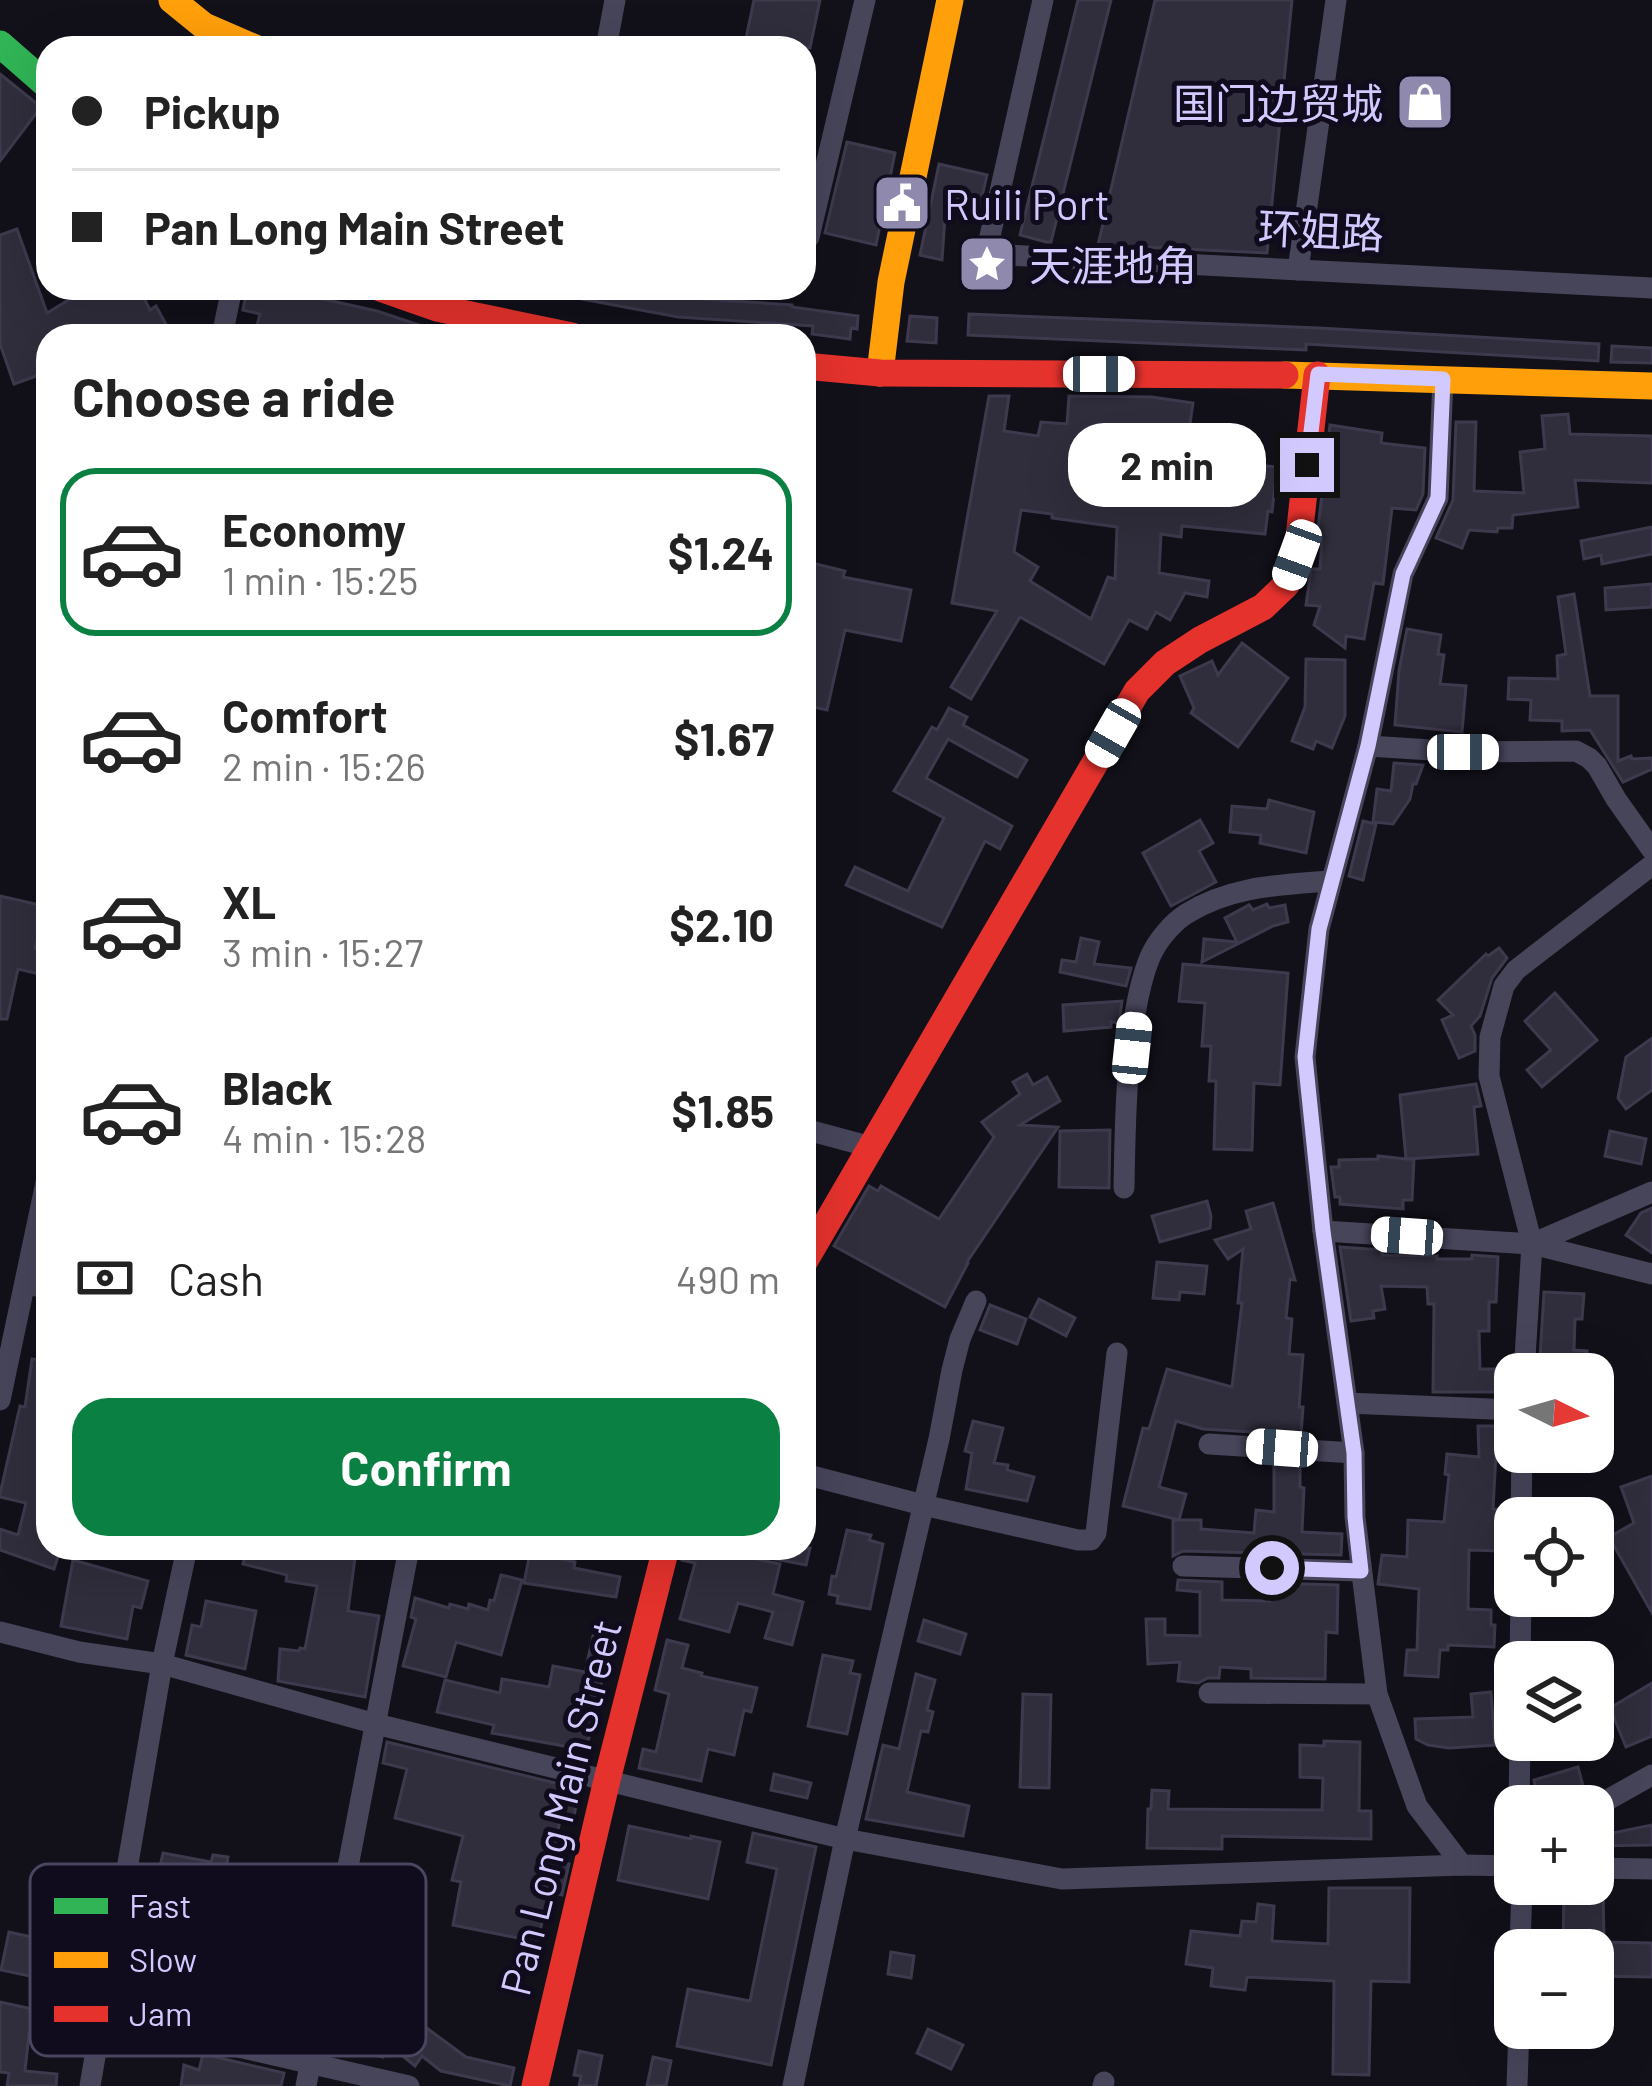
<!DOCTYPE html>
<meta charset="utf-8">
<style>
:root{--surface:#fff;--page:#f2f2f2;--text:#222;--muted:#767676;--line:#e0e0e0;--accent:#0b8043}
body{margin:0;font-family:Barlow,"Noto Sans SC",sans-serif;background:var(--page);color:var(--text);height:100vh;display:flex;flex-direction:column;font-size:45px;white-space:nowrap}
*{box-sizing:border-box;margin:0}
p{font-size:39px;color:var(--muted)}
.icon{flex:none;width:66px;height:66px;fill:none;stroke:currentColor;stroke-width:2;stroke-linecap:round;stroke-linejoin:round}
.map{position:relative;flex:1;overflow:hidden}
.sheet{position:absolute;left:36px;top:324px;width:780px;height:1236px;display:flex;flex-direction:column;background:var(--surface);border-radius:36px;box-shadow:0 12px 48px #0002}
.sheet>*{flex:none}
.top-card{position:absolute;left:36px;top:36px;width:780px;height:264px;border-radius:36px;box-shadow:0 12px 48px #0002;display:grid;align-content:center;height:264px;padding:0 36px;background:var(--surface)}
.needle{width:78px;rotate:95deg}
.fabs{position:absolute;left:1494px;top:1353px;display:grid;gap:24px}
.fabs a{display:grid;place-items:center;width:120px;height:120px;border-radius:24px;background:var(--surface);box-shadow:0 12px 48px #0002;font-size:60px}
.end{position:absolute;width:54px;height:54px;margin:-27px;border:15px solid #d2cafe;background:#111;box-shadow:0 0 0 6px #111}
.from{border-radius:50%}
.bubble{position:absolute;height:84px;border-radius:36px;background:var(--surface);box-shadow:0 12px 48px #0002;font-size:39px;font-weight:700;line-height:84px;text-align:center}
.car{position:absolute;width:36px;height:72px;margin:-36px -18px;border-radius:15px;box-shadow:0 0 9px 3px #0007;background:linear-gradient(#fff 24%,#345 0 40%,#fff 0 76%,#345 0 86%,#fff 0)}
.top-card b{display:flex;align-items:center;gap:42px;height:114px;font-size:45px}
.top-card b+b{border-top:3px solid var(--line)}
.top-card i{width:30px;height:30px;background:var(--text)}
ul{padding:0;list-style:none}
li{display:flex;align-items:center;gap:36px;height:168px;margin:0 24px 18px;padding:0 12px;border:6px solid transparent;border-radius:36px}
li div{flex:1}
li b{display:block;font-size:45px}
li em{font-style:normal;font-weight:700}
li.selected{border-color:var(--accent)}
li>.icon{width:108px;height:108px;stroke-width:1.5}
h2{padding:0 36px;font-size:54px;line-height:144px}
.pay{display:flex;align-items:center;gap:30px;height:132px;padding:0 36px;font-size:45px}
.pay p{margin-inline-start:auto}
.button{display:flex;gap:24px;margin-top:auto;padding:24px 36px}
.button a{flex:1;height:138px;border-radius:36px;background:var(--accent);color:#fff;font-size:48px;font-weight:700;line-height:138px;text-align:center}
.map>svg:first-child{display:block}
.building{fill:#302d3c;stroke:#3e3a4e;stroke-width:3;fill-rule:evenodd}
.lines{fill:none;stroke-linecap:round;stroke-linejoin:round}
.street{stroke:#47455a;stroke-width:21}
.fast{stroke:#30b455;stroke-width:27}
.slow{stroke:#ff9f0a;stroke-width:27}
.jam{stroke:#e5322d;stroke-width:27}
.route{stroke:#d2cafe;stroke-width:15}
.labels{text-anchor:middle;dominant-baseline:central;stroke-width:10;stroke-linejoin:round;paint-order:stroke}
.poi-label{font-size:42px;fill:#d2cafe;stroke:#100c1d;text-anchor:start}
.street-label{font-size:42px;fill:#d2cafe;stroke:#100c1d}
.key{fill:#100c1d;stroke:#4a4560;stroke-width:3}
.key-label{font-size:33px;fill:#d2cafe}
</style>
<div class="map">
<svg width="1652" height="2086" viewBox="0 0 1652 2086">
<rect width="100%" height="100%" fill="#121019"/>
<g class="building">
<path d="M754,0H820L810,48H744Z"/>
<path d="M1078,0H1111L1051,242H1046L1020,235Z"/>
<path d="M1155,0H1292L1267,253L1098,245Z"/>
<path d="M0,74L41,107L0,161Z"/>
<path d="M847,142L895,153L876,245L825,233Z"/>
<path d="M939,164L987,175L980,205L946,203L942,260L920,255Z"/>
<path d="M17,229L47,313L88,288H139L150,310L156,306L168,328L154,336H48V372L14,384L0,344V235Z"/>
<path d="M247,288H306L305,295L377,311L422,326L420,336H269L255,333L260,314L243,310Z"/>
<path d="M572,288H638L677,295V297L792,305V307L858,316L857,329L851,328L850,339L812,334L813,326L678,317L571,297Z"/>
<path d="M969,314L1319,328L1599,344L1598,361L1306,344V350L968,335Z"/>
<path d="M910,316L937,318L936,343L907,341Z"/>
<path d="M1612,346L1652,348V363L1611,362Z"/>
<path d="M989,396H1009L1004,431L1038,436L1041,422L1067,424L1069,396L1152,397L1193,403L1185,458L1277,467L1272,512L1268,511L1265,534L1182,526L1181,537L1161,534L1159,573L1209,581L1207,597L1185,593L1170,620L1156,612L1147,629L1129,620L1104,664L1020,617L971,699L951,687L997,611L952,603ZM1021,510L1052,514V518L1117,527L1115,579L1108,577L1091,619L1030,581L1038,567L1014,552Z"/>
<path d="M1568,414L1570,434L1652,436V483L1575,480L1578,507L1513,515L1512,528H1498L1497,532L1469,530L1462,548L1436,538L1453,500L1456,422H1476L1474,491L1524,493L1520,452L1545,449L1542,416Z"/>
<path d="M1330,425L1382,433L1381,443L1425,448L1423,494L1416,510L1392,508L1383,584L1374,583L1364,639L1346,636L1345,648L1314,625L1320,606L1306,605L1311,569H1320L1322,538L1317,537Z"/>
<path d="M1652,527V554L1602,564L1601,555L1584,559L1581,541Z"/>
<path d="M804,561L845,571L843,577L911,590L901,641L845,630L827,710L804,705Z"/>
<path d="M1652,584V607L1606,610L1605,588Z"/>
<path d="M1574,594L1590,696H1618V761L1631,756L1632,759L1652,758V769L1623,782L1590,730L1562,731V721L1530,720L1531,700L1508,699L1509,678L1558,679L1557,656L1566,654L1558,597Z"/>
<path d="M1407,629L1441,635L1438,654L1444,655L1440,684L1466,686L1462,732L1395,725L1399,671Z"/>
<path d="M1242,643L1288,678L1238,747L1191,713L1194,708L1180,676L1212,661L1218,675Z"/>
<path d="M1306,659L1345,660V716L1332,748L1316,741L1313,749L1292,741L1305,707Z"/>
<path d="M949,708L967,717L963,725L1027,760L1017,777L948,739L926,778L1012,826L1000,849L985,841L942,927L846,885L855,867L908,891L944,818L894,791L932,727L937,730Z"/>
<path d="M1394,763L1423,765L1416,784H1413L1410,799L1393,824L1373,822L1377,789L1391,791Z"/>
<path d="M1269,800L1314,812L1306,853L1260,843L1261,835L1230,832L1232,806L1267,809Z"/>
<path d="M1200,820L1213,843L1199,851L1216,882L1171,906L1143,853Z"/>
<path d="M1363,821L1376,824L1363,880L1349,876Z"/>
<path d="M0,896L44,906L35,948L48,951V976L18,969L7,1019H0Z"/>
<path d="M1267,904L1269,908L1285,905L1288,922L1273,926L1202,962L1204,939L1237,942L1225,918L1249,905L1253,910Z"/>
<path d="M1081,938L1099,942L1094,964L1131,968L1126,986L1060,972L1062,960L1076,962Z"/>
<path d="M1499,948L1507,958L1492,978L1480,1016L1471,1026L1475,1035V1051L1459,1058L1442,1020L1453,1015L1438,1000L1486,954L1488,956Z"/>
<path d="M1183,964L1288,973L1280,1085L1254,1083L1252,1150L1214,1149L1216,1081H1209L1211,1046H1202L1205,1003L1179,1001Z"/>
<path d="M1555,993L1597,1040L1542,1087L1527,1070L1551,1050L1525,1021Z"/>
<path d="M1122,1001L1119,1023L1111,1022V1027L1064,1031L1063,1005Z"/>
<path d="M1652,1038V1090L1626,1109L1618,1098L1626,1057Z"/>
<path d="M1027,1074L1033,1085L1047,1077L1060,1101L1020,1125L1058,1127L967,1262L968,1263L945,1307L834,1246L869,1186L878,1191L881,1186L939,1219L994,1137L982,1122L1020,1094L1013,1082Z"/>
<path d="M1476,1084L1481,1106L1474,1107L1478,1154L1407,1159H1414L1412,1200H1403V1209L1340,1204V1197H1335L1331,1167H1339V1160L1378,1159V1156L1406,1159L1400,1095Z"/>
<path d="M1110,1130L1109,1188L1059,1187L1060,1131Z"/>
<path d="M1610,1131L1646,1139L1641,1164L1605,1156Z"/>
<path d="M1207,1201L1211,1216L1210,1228L1160,1242L1152,1216Z"/>
<path d="M1273,1203L1295,1280L1290,1279L1286,1318L1292,1319L1289,1354L1303,1355L1299,1407H1303L1301,1435L1203,1429L1176,1421L1159,1487L1186,1494L1179,1520L1123,1506L1143,1428L1149,1429L1167,1369L1232,1387L1242,1303H1238L1243,1249L1228,1259L1215,1240L1251,1229L1246,1211Z"/>
<path d="M1652,1208V1253L1626,1235L1641,1213Z"/>
<path d="M1340,1247L1382,1250V1255L1437,1256V1259H1472V1255L1498,1257L1496,1302H1489V1331H1479L1480,1369H1495V1392H1433L1434,1304H1428L1427,1287L1381,1286L1385,1309L1373,1311L1374,1318L1351,1321Z"/>
<path d="M1157,1262L1207,1266L1204,1294L1180,1292L1179,1300L1153,1298Z"/>
<path d="M1544,1292L1584,1294L1582,1319H1575L1574,1350L1587,1351L1585,1374H1539Z"/>
<path d="M1039,1299L1075,1318L1066,1336L1030,1317Z"/>
<path d="M990,1305L1026,1319L1017,1344L980,1330Z"/>
<path d="M32,1359L48,1361V1548H61L54,1569L0,1550V1529L18,1535L26,1503L0,1497V1494L20,1406L25,1407Z"/>
<path d="M973,1421L1003,1428L994,1463L1008,1465L1007,1470L1034,1477L1027,1501L966,1489L972,1453L965,1451Z"/>
<path d="M1478,1426H1501L1502,1454H1496L1493,1509L1502,1510L1500,1551L1469,1550L1468,1609L1491,1610V1625H1495L1494,1647L1448,1645V1650H1440L1438,1677L1405,1675L1407,1650H1417L1419,1589L1378,1584L1382,1555L1407,1557L1408,1520L1444,1522L1449,1475L1445,1474L1447,1454L1479,1457Z"/>
<path d="M1274,1463L1300,1465V1487L1304,1488L1302,1532L1342,1534L1341,1555L1183,1551L1173,1556V1520H1201V1529L1254,1533L1256,1510L1274,1512Z"/>
<path d="M1652,1476V1613L1609,1537L1634,1523L1621,1487Z"/>
<path d="M847,1530L871,1535L869,1540L883,1544L870,1609L837,1603L838,1596L829,1594L832,1576L836,1577Z"/>
<path d="M247,1548H318V1551L355,1558L348,1611L379,1616L365,1697L278,1681L280,1649L299,1651L300,1648L305,1649L317,1586L286,1581L287,1575L243,1564Z"/>
<path d="M531,1548H551L550,1556L575,1562L574,1568L620,1577L616,1597L524,1583Z"/>
<path d="M684,1548H731L733,1554L780,1564L773,1594L803,1602L792,1645L765,1638L773,1612L738,1603L729,1632L680,1619L695,1563L682,1560Z"/>
<path d="M760,1548H810L806,1565L760,1556Z"/>
<path d="M73,1560L148,1581L141,1608L133,1606L127,1639L61,1626Z"/>
<path d="M501,1575L522,1580L501,1655L456,1642L446,1677L403,1666L416,1619L411,1617L415,1598L449,1608L450,1604L468,1609L469,1604L488,1610L490,1600L494,1601Z"/>
<path d="M1178,1580L1222,1582V1600L1270,1601L1271,1583L1338,1585L1337,1633L1326,1632L1325,1679L1251,1678V1669L1220,1667L1219,1678H1208L1198,1683L1178,1681L1180,1662L1148,1664L1146,1619H1165V1635L1200,1636V1592L1177,1590Z"/>
<path d="M206,1601L256,1611L245,1669L186,1655L192,1625L201,1627Z"/>
<path d="M924,1620L966,1634L960,1654L918,1641Z"/>
<path d="M593,1636L611,1641L586,1750L492,1733L494,1725L437,1712L445,1680L500,1693L502,1679L549,1687L553,1666L585,1672Z"/>
<path d="M667,1640L688,1645L682,1668L702,1673L701,1676L757,1688L751,1712L744,1710L734,1755L708,1749L701,1781L639,1768L643,1749L656,1752L669,1694L655,1690Z"/>
<path d="M823,1655L853,1661L850,1673L860,1675L847,1734L808,1726Z"/>
<path d="M916,1674L935,1680L927,1710L933,1712L928,1732L921,1731L907,1792L969,1806L963,1836L866,1819L883,1745L899,1749Z"/>
<path d="M1652,1683V1736L1626,1747L1610,1708Z"/>
<path d="M1491,1692L1495,1745L1449,1748L1428,1745L1416,1739L1415,1719L1473,1717L1471,1694Z"/>
<path d="M1023,1694L1051,1695L1049,1788L1020,1787Z"/>
<path d="M1324,1741L1360,1742L1359,1811H1371V1839L1222,1836V1849L1147,1848L1148,1809H1151L1152,1790L1169,1791L1168,1809L1322,1810L1323,1778L1300,1777V1745L1324,1746Z"/>
<path d="M387,1742L580,1789L572,1824L560,1821L551,1860L569,1864L562,1895L548,1892L538,1942L453,1925L461,1882L452,1880L463,1836L395,1818L407,1769L383,1763Z"/>
<path d="M1578,1767L1583,1786L1537,1799L1534,1780Z"/>
<path d="M774,1774L811,1783L807,1798L771,1790Z"/>
<path d="M1652,1825V1845L1593,1846V1837Z"/>
<path d="M629,1826L691,1839V1836L720,1842L708,1899L618,1880Z"/>
<path d="M753,1833L816,1847L771,2065L677,2046L688,1989L750,2001L777,1869L747,1862Z"/>
<path d="M163,1853L211,1862L213,1855L228,1857L218,1917L273,1928L260,1994L291,1999L287,2024L224,2015L228,1987L185,1980L181,2005L121,1995L132,1931L174,1937L180,1899L154,1894Z"/>
<path d="M1564,1885H1603L1604,1942L1652,1943V1977L1593,1976V1950H1563Z"/>
<path d="M1329,1888H1410L1409,1982L1371,1981L1369,2075L1333,2074L1334,1981L1247,1977L1245,1990L1211,1986L1213,1968L1186,1964L1191,1931L1240,1936L1242,1921L1256,1922L1258,1904L1274,1906L1272,1941L1328,1944Z"/>
<path d="M74,1916L97,1920L82,1987L1,1970L9,1932L68,1945Z"/>
<path d="M891,1952L914,1956L911,1978L888,1974Z"/>
<path d="M0,2002L73,2018L67,2043L29,2034L25,2071L57,2074L56,2086H7L9,2073L0,2072Z"/>
<path d="M405,2012L466,2057L514,2068L510,2086L441,2071L422,2056L415,2066L387,2043L383,2057L329,2045L334,2020L388,2033Z"/>
<path d="M928,2029L963,2045L951,2069L917,2053Z"/>
<path d="M579,2051L602,2056L596,2086H579L581,2076L574,2075Z"/>
<path d="M203,2054L284,2073L281,2086H181L184,2065L199,2070Z"/>
<path d="M653,2057L671,2061L666,2086H647Z"/>
</g>
<g class="lines">
<g class="street">
<path d="M1043,0L986,254L1652,288"/>
<path d="M606,48L615,0"/>
<path d="M804,243L809,237L865,0"/>
<path d="M1298,270L1336,0"/>
<path d="M222,336L232,288"/>
<path d="M1443,379L1438,498L1403,574L1368,746L1319,929L1305,1057L1323,1231L1354,1453L1355,1517L1377,1694L1417,1806L1462,1865"/>
<path d="M1368,746L1463,752L1576,751L1589,758L1597,766L1616,799L1652,850"/>
<path d="M804,1129L871,1147"/>
<path d="M1124,1188C1125,1124 1126,1015 1150,957C1157,941 1172,923 1186,914C1231,886 1279,885 1330,881"/>
<path d="M1323,1231L1532,1244L1652,1274"/>
<path d="M1532,1244L1652,1192"/>
<path d="M25,1283L48,1289"/>
<path d="M1524,1374L1532,1244L1489,1076L1490,1037L1504,986L1516,970L1652,865"/>
<path d="M0,1400L48,1173"/>
<path d="M1347,1403L1515,1410"/>
<path d="M1209,1444L1354,1453"/>
<path d="M804,1474L923,1505L1078,1540H1091L1096,1533L1117,1353"/>
<path d="M1521,1518L1522,1452"/>
<path d="M1183,1566L1361,1571"/>
<path d="M0,1632L79,1652L162,1664L376,1724L845,1839L1062,1879L1462,1865L1515,1866"/>
<path d="M1520,1662L1521,1596"/>
<path d="M1209,1693L1377,1694"/>
<path d="M1519,1806L1520,1740"/>
<path d="M1593,1808L1652,1775"/>
<path d="M1593,1868L1652,1869"/>
<path d="M1520,1950L1522,1884"/>
<path d="M103,2016L409,2086"/>
<path d="M90,2086L162,1664L187,1548"/>
<path d="M306,2086L409,1548"/>
<path d="M793,2086L845,1839L939,1439L952,1370L960,1339L976,1301"/>
<path d="M1103,2086L1104,2082"/>
<path d="M1517,2086L1519,2028"/>
</g>
<path class="fast" d="M0,44L48,86"/>
<g class="slow">
<path d="M172,0L204,26L255,48"/>
<path d="M880,373L891,282L950,0"/>
<path d="M1285,375L1652,386"/>
</g>
<g class="jam">
<path d="M380,288L437,308L572,336"/>
<path d="M804,366L880,373L1285,375"/>
<path d="M804,1262L1137,691L1165,663L1200,640L1263,607L1286,585L1297,555L1317,375"/>
<path d="M535,2086L607,1780L666,1548"/>
</g>
</g>
<g class="lines">
<path class="route" d="M1272,1568L1361,1571L1355,1517L1354,1453L1323,1231L1305,1057L1319,929L1368,746L1403,574L1438,498L1443,379L1318,374L1307,465"/>
</g>
<defs>
<symbol id="shop-square" viewBox="-11 -11 22 22"><rect x="-9" y="-9" width="18" height="18" rx="4" fill="#8f89ae" stroke="#100c1d"/><path d="M-5-2.5h2.3a2.7 3.5 0 0 1 5.4 0H5L5.5 6h-11ZM-1.5-2.5h3a1.5 2.3 0 0 0-3 0Z" fill="#fff"/></symbol>
<symbol id="civic-square" viewBox="-11 -11 22 22"><rect x="-9" y="-9" width="18" height="18" rx="4" fill="#8f89ae" stroke="#100c1d"/><path d="M-.6-6.5H3V-4.5H.6V-3L4-1V1h2V6H-6V1h2V-1L-.6-3ZM-1.2 2.5V6h2.4V2.5Z" fill="#fff"/></symbol>
<symbol id="sight-square" viewBox="-11 -11 22 22"><rect x="-9" y="-9" width="18" height="18" rx="4" fill="#8f89ae" stroke="#100c1d"/><path d="M0-6L1.8-2.2L6-1.7L2.9 1.2L3.7 5.4L0 3.3L-3.7 5.4L-2.9 1.2L-6-1.7L-1.8-2.2Z" fill="#fff"/></symbol>
</defs>
<g fill-rule="evenodd">
<use href="#shop-square" x="1392" y="69" width="66" height="66"/>
<use href="#civic-square" x="869" y="170" width="66" height="66"/>
<use href="#sight-square" x="954" y="231" width="66" height="66"/>
</g>
<g class="labels">
<g class="poi-label">
<text x="1383" y="102" text-anchor="end">国门边贸城</text>
<text x="944" y="203">Ruili Port</text>
<text x="1029" y="264">天涯地角</text>
</g>
<g class="street-label">
<text transform="translate(1321 229) rotate(3)">环姐路</text>
<text transform="translate(559 1807) rotate(-76)">Pan Long Main Street</text>
</g>
</g>
<rect x="30" y="1864" width="396" height="192" rx="18" class="key"/>
<rect x="54" y="1898" width="54" height="16" fill="#30b455"/>
<rect x="54" y="1952" width="54" height="16" fill="#ff9f0a"/>
<rect x="54" y="2006" width="54" height="16" fill="#e5322d"/>
<g class="key-label">
<text x="129" y="1918">Fast</text>
<text x="129" y="1972">Slow</text>
<text x="129" y="2026">Jam</text>
</g>
</svg>
<div class="fabs">
<a><svg class="needle" viewBox="-14 -14 28 28"><path d="M0-13l5 13h-10z" fill="#e53935"/><path d="M0 13l5-13h-10z" fill="#767676"/></svg></a>
<a><svg class="icon" aria-label="locate" viewBox="0 0 24 24"><circle cx="12" cy="12" r="6"/><path d="M12 2v4M12 18v4M2 12h4M18 12h4"/></svg></a>
<a><svg class="icon" aria-label="layers" viewBox="0 0 24 24"><path d="M12 4l9 5-9 5-9-5zM3 14l9 5 9-5"/></svg></a>
<a>+</a>
<a>−</a>
</div>
<i class="end from" style="left:1272px;top:1568px"></i>
<i class="end" style="left:1307px;top:465px"></i>
<div class="bubble" style="left:1068px;top:423px;width:198px">2 min</div>
<i class="car" style="left:1099px;top:374px;rotate:90deg"></i>
<i class="car" style="left:1297px;top:555px;rotate:200deg"></i>
<i class="car" style="left:1113px;top:733px;rotate:210deg"></i>
<i class="car" style="left:1463px;top:752px;rotate:90deg"></i>
<i class="car" style="left:1132px;top:1048px;rotate:6deg"></i>
<i class="car" style="left:1407px;top:1236px;rotate:274deg"></i>
<i class="car" style="left:1282px;top:1448px;rotate:274deg"></i>
<div class="top-card">
<b><i class="from"></i>Pickup</b>
<b><i></i>Pan Long Main Street</b>
</div>
<section class="sheet">
<h2>Choose a ride</h2>
<ul>
<li class="selected"><svg class="icon" aria-label="car" viewBox="0 0 24 24"><path d="M5 17H2v-5l4-1 3-4h7l3 4 3 1v5h-3M9 17h6M6 11h13"/><circle cx="7" cy="17" r="2"/><circle cx="17" cy="17" r="2"/></svg><div><b>Economy</b><p>1 min · 15:25</p></div><em>$1.24</em></li>
<li><svg class="icon" aria-label="car" viewBox="0 0 24 24"><path d="M5 17H2v-5l4-1 3-4h7l3 4 3 1v5h-3M9 17h6M6 11h13"/><circle cx="7" cy="17" r="2"/><circle cx="17" cy="17" r="2"/></svg><div><b>Comfort</b><p>2 min · 15:26</p></div><em>$1.67</em></li>
<li><svg class="icon" aria-label="car" viewBox="0 0 24 24"><path d="M5 17H2v-5l4-1 3-4h7l3 4 3 1v5h-3M9 17h6M6 11h13"/><circle cx="7" cy="17" r="2"/><circle cx="17" cy="17" r="2"/></svg><div><b>XL</b><p>3 min · 15:27</p></div><em>$2.10</em></li>
<li><svg class="icon" aria-label="car" viewBox="0 0 24 24"><path d="M5 17H2v-5l4-1 3-4h7l3 4 3 1v5h-3M9 17h6M6 11h13"/><circle cx="7" cy="17" r="2"/><circle cx="17" cy="17" r="2"/></svg><div><b>Black</b><p>4 min · 15:28</p></div><em>$1.85</em></li>
</ul>
<div class="pay"><svg class="icon" aria-label="cash" viewBox="0 0 24 24"><path d="M3 7h18v10H3z"/><circle cx="12" cy="12" r="2"/></svg>Cash<p>490 m</p></div>
<div class="button"><a>Confirm</a></div>
</section>
</div>
